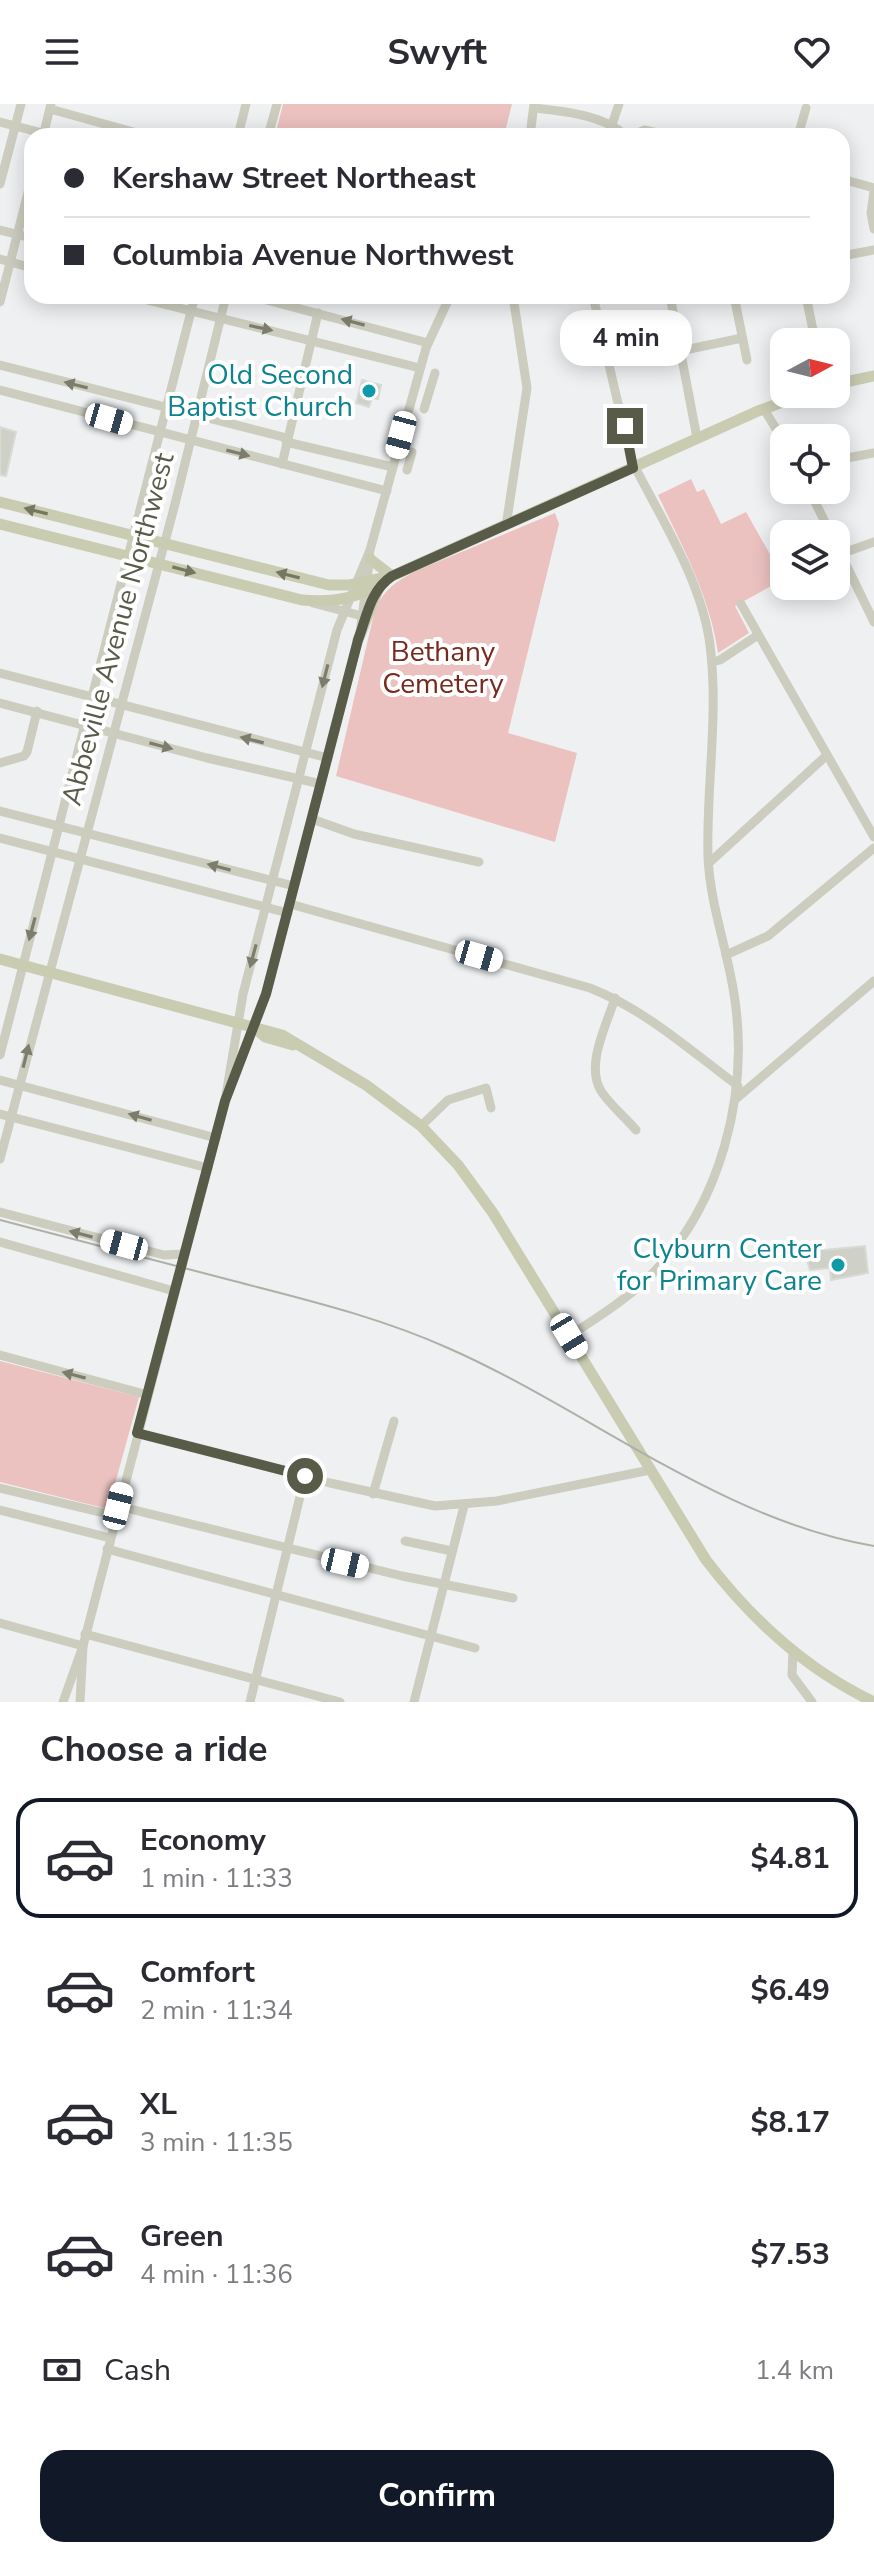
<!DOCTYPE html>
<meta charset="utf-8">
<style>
:root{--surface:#fff;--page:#f7f7f7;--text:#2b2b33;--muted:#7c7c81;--line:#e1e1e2;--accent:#111827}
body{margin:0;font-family:"Nunito Sans",sans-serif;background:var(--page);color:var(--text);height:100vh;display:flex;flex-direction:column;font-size:30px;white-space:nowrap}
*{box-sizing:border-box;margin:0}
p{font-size:26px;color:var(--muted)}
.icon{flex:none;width:44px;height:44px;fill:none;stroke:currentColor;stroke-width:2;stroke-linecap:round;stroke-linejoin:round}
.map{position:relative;height:1598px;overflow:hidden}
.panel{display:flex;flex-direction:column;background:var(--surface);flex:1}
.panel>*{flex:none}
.hud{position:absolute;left:24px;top:24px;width:826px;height:176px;border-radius:24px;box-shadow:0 4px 20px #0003;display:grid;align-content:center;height:176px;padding:0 40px;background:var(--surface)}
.needle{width:52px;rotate:83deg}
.tools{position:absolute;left:770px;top:224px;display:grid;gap:16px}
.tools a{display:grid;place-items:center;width:80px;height:80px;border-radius:16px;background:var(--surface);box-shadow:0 4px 20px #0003;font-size:40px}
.end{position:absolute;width:36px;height:36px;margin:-18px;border:10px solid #595b49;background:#fff;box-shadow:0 0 0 4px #fff}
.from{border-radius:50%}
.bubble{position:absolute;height:56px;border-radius:24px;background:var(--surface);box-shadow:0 4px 20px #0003;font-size:26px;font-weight:700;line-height:56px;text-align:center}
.car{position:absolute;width:24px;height:48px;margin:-24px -12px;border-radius:10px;box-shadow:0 0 6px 2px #0007;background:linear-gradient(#fff 24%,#345 0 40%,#fff 0 76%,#345 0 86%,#fff 0)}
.hud b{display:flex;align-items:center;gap:28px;height:76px;font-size:30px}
.hud b+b{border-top:2px solid var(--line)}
.hud i{width:20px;height:20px;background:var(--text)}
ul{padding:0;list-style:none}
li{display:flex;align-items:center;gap:24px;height:120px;margin:0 16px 12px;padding:0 24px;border:4px solid transparent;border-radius:24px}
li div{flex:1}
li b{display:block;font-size:30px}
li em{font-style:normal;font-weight:700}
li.on{border-color:var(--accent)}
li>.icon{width:72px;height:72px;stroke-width:1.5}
h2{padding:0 40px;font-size:36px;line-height:96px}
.pay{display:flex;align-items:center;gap:20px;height:88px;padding:0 40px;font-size:30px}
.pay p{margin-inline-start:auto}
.action{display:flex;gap:16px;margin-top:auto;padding:16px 40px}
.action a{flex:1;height:92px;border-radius:24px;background:var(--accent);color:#fff;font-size:32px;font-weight:700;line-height:92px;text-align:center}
header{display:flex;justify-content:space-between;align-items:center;height:104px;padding:0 40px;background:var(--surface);font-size:36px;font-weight:700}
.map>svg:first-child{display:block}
.green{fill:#ecc2c1}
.building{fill:#cfd1c9;stroke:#d8dad4;stroke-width:2}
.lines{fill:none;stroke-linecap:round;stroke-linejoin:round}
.minor{stroke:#cccdbf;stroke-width:9}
.major{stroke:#c9ccb1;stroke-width:11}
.rail{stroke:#aeb0a8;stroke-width:2}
.oneway{fill:#7c7d6c}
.oneway2{fill:#757763}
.route{stroke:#595b49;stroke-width:10}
.culture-dot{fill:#0f9aa8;stroke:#fff;stroke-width:3}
.labels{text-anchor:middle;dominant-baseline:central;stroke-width:8;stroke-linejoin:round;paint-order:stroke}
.culture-label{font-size:28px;fill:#0d838f;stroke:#fff;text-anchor:end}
.street-label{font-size:28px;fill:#595b49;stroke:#fff}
.park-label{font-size:28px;fill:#78291e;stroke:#fff}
</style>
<header><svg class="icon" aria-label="menu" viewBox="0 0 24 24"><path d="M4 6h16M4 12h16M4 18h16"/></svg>Swyft<svg class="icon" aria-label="heart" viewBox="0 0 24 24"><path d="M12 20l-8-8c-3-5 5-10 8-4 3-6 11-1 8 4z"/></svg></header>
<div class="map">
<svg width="874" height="1598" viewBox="0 0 874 1598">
<rect width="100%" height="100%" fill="#eff0f2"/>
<g class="green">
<path d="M283,0H512L504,32H275Z"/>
<path d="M691,375L697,388L704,385L721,420L746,408L784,475L735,502L749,529L718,549C710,492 682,442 658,391Z"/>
<path d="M555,409L559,420L508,629L577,649L555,738L336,672L373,514C380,488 394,478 418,466Z"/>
<path d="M0,1257L139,1293L108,1405L0,1378Z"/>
</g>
<g class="building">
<path d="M362,276L381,281L378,295L372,294L369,303L356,299Z"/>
<path d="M0,323L16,328L6,372L0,371Z"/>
<path d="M823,1142L824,1146L865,1142L868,1169L831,1176L830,1164L810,1166L804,1146Z"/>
</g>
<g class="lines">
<g class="minor">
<path d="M534,4C563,7 604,11 626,32"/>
<path d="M50,5L148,32"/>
<path d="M0,18L54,32"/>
<path d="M43,32L51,0"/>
<path d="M238,32L246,0"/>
<path d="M268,32L277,0"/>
<path d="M530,32L534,0"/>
<path d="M608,32L619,0"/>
<path d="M631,32L644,26L671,32"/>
<path d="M798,32L806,4"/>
<path d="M842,75L874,84"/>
<path d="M0,80L21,0"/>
<path d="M874,88L871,109L874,125"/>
<path d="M0,126L32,134"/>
<path d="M842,152L874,146"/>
<path d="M0,155L32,164"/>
<path d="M131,192L420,264"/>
<path d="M252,192L428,239"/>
<path d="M593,192L633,364"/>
<path d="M670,192L697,334"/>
<path d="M734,192L747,256"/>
<path d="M806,192L815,236"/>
<path d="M0,198L32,73"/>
<path d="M680,247L742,234"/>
<path d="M0,261L287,334"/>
<path d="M0,286L387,387"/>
<path d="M424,305L435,269"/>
<path d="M764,305L784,338"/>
<path d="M286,338L393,363"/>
<path d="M836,356L874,349"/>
<path d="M282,360L318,209"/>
<path d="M407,366L412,348"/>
<path d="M809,386L831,430"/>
<path d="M506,422L527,284L513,192"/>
<path d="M836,440L874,518"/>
<path d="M840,450L874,438"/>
<path d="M313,499L362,512"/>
<path d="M741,500L874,733"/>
<path d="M712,558L720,556L758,531"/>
<path d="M0,569L328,654"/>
<path d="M0,599L207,654L321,680"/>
<path d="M0,659L24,652L27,648L37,607"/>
<path d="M0,707L294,782"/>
<path d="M312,715L354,730L479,758"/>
<path d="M0,734L288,809"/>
<path d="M709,759L827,651"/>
<path d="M290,800L590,884C646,906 691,947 738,982"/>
<path d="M726,851L768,832L874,744"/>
<path d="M615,894C607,920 585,961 601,987C610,1001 625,1013 636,1026"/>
<path d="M0,951L195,192"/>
<path d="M234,975L266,890L321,680L360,529L370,452"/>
<path d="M0,976L216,1034"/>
<path d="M737,994L874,877"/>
<path d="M0,1010L208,1064"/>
<path d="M421,1022L448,996L486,984L491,1004"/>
<path d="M0,1055L175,400L226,192"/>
<path d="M0,1108L164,1151L184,1150"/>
<path d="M0,1138L174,1187"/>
<path d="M569,1232C595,1215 624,1197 647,1175C721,1104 750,989 734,890C727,844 710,800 708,753C706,683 719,611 710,541C702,478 663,418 635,363"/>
<path d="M0,1251L148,1291"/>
<path d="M137,1329L330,1379L435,1402L497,1397L650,1366"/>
<path d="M0,1384L116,1412"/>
<path d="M373,1390L394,1317"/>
<path d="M118,1402L402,1472L513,1494"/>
<path d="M0,1406L110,1434"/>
<path d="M405,1437L452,1447"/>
<path d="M107,1445L475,1544"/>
<path d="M0,1519L83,1542L80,1598"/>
<path d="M85,1530L340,1598"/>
<path d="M793,1547L792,1571L812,1598"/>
<path d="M63,1598L83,1542L225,997L243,890L337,526L370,446L426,244L450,192"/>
<path d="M250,1598L305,1372"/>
<path d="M414,1598L464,1402"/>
</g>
<g class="major">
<path d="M836,280L874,272"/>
<path d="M0,398L329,481H350L392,472L758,307L804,290"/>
<path d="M0,420L302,496C335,499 362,494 388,474"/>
<path d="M370,455L392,472"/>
<path d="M358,536L380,481"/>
<path d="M0,855L282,931L366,981L421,1022L458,1061L493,1109L706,1456C752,1516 806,1566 874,1598"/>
<path d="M255,924L265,933L293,941"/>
</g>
<path class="rail" d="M0,1116C78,1137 156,1157 234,1177C307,1196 379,1213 448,1244C589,1306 720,1416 874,1442"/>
</g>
<defs><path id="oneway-solid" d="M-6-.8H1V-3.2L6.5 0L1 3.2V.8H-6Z" transform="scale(2)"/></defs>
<g class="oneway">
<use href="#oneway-solid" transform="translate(353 218) rotate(-165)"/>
<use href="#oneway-solid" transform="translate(261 224) rotate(12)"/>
<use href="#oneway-solid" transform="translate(76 281) rotate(-166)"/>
<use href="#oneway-solid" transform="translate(238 349) rotate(14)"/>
<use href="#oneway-solid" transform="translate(325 572) rotate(104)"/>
<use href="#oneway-solid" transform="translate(252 636) rotate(-166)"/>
<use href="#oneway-solid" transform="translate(161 642) rotate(15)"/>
<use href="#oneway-solid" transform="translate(219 763) rotate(-165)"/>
<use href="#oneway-solid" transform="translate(32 825) rotate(105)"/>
<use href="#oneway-solid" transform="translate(253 852) rotate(105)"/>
<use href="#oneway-solid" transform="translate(26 952) rotate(-76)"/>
<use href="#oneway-solid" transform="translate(140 1013) rotate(-164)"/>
<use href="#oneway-solid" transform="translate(81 1130) rotate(-165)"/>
<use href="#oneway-solid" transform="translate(74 1271) rotate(-165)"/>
</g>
<g class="oneway2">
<use href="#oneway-solid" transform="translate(36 407) rotate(-166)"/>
<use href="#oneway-solid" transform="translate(184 466) rotate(15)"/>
<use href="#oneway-solid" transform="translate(288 471) rotate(-166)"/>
</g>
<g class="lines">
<path class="route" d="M305,1372L137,1329L225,997L266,890L358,536C367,512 370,487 392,472L633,364L625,322"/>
</g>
<g class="culture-dot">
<circle cx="369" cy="287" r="8"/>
<circle cx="838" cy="1161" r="8"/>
</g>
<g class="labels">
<g class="culture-label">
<text x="353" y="271">Old Second<tspan x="353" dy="32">Baptist Church</tspan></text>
<text x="822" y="1145">Clyburn Center<tspan x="822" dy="32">for Primary Care</tspan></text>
</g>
<g class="street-label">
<text transform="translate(118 525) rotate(-75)">Abbeville Avenue Northwest</text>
</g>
<g class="park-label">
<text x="443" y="548">Bethany<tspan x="443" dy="32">Cemetery</tspan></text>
</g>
</g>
</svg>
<div class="tools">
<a><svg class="needle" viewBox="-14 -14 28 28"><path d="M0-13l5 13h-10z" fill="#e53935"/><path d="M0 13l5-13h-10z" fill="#7c7c81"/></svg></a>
<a><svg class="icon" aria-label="locate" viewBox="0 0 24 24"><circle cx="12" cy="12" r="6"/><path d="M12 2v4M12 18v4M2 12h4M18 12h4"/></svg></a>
<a><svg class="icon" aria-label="layers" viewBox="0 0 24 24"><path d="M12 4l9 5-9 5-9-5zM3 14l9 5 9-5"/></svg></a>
</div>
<i class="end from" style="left:305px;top:1372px"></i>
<i class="end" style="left:625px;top:322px"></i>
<div class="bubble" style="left:560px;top:206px;width:132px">4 min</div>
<i class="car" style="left:109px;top:315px;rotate:106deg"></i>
<i class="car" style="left:401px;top:331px;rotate:195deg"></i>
<i class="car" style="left:479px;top:852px;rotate:106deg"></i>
<i class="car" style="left:124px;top:1141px;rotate:285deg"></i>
<i class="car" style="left:569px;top:1232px;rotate:149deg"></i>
<i class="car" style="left:118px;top:1402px;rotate:14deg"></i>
<i class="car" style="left:345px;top:1459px;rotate:103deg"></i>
<div class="hud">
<b><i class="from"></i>Kershaw Street Northeast</b>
<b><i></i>Columbia Avenue Northwest</b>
</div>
</div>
<section class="panel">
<h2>Choose a ride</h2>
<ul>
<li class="on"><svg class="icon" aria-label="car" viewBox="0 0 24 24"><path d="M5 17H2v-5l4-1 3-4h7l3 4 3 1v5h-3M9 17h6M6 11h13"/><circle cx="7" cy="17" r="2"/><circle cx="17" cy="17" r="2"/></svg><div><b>Economy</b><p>1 min · 11:33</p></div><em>$4.81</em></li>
<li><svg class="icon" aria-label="car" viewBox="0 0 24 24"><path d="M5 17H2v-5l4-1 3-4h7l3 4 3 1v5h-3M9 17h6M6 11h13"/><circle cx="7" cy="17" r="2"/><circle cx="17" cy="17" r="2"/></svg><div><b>Comfort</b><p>2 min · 11:34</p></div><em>$6.49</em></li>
<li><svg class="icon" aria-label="car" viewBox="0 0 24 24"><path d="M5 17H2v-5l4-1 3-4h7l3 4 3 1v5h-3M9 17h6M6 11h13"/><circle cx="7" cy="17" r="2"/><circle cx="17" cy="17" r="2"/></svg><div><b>XL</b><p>3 min · 11:35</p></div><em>$8.17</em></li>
<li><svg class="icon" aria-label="car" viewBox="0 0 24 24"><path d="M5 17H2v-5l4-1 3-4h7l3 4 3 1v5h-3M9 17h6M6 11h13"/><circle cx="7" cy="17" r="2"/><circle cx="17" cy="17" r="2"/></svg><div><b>Green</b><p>4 min · 11:36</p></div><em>$7.53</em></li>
</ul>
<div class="pay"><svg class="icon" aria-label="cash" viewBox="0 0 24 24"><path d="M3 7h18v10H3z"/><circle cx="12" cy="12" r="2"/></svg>Cash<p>1.4 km</p></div>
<div class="action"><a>Confirm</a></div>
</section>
